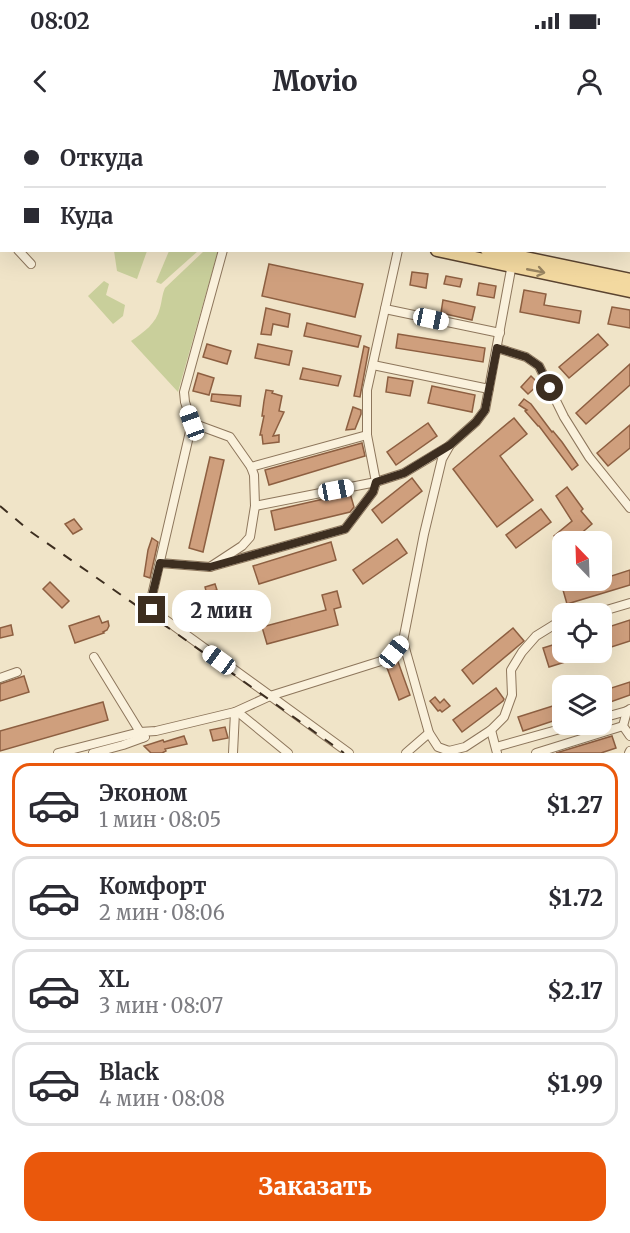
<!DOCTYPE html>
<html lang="ru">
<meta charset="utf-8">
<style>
:root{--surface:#fff;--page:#f2f2f3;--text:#2b2b33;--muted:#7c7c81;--line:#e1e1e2;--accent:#ea580c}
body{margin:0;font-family:Merriweather,serif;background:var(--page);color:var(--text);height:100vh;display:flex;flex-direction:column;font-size:22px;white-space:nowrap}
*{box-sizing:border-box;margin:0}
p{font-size:20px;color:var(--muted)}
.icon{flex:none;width:33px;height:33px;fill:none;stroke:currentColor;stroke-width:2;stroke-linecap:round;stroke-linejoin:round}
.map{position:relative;height:633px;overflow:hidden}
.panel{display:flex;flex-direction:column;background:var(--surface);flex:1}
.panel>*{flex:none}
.guide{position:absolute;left:0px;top:0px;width:630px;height:132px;box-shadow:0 6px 24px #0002;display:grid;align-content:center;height:132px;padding:0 24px;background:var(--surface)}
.needle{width:39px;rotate:337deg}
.controls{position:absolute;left:552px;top:411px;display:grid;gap:12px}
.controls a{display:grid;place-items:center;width:60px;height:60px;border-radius:12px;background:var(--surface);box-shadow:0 6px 24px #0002;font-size:30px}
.end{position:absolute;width:27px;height:27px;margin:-14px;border:8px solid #3d2e20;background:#fff;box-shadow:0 0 0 3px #fff}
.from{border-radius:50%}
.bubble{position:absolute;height:42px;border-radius:18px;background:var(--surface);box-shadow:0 6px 24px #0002;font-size:20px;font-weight:800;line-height:42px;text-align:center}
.car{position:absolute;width:18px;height:36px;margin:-18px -9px;border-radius:8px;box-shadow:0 0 4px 2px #0007;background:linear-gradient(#fff 24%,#345 0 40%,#fff 0 76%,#345 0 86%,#fff 0)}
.guide b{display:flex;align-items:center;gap:21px;height:57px;font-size:22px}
.guide b+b{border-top:2px solid var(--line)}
.guide i{width:15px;height:15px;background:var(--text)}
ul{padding:10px 0 0;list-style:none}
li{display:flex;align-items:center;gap:18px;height:84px;margin:0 12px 9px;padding:0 12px;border:3px solid var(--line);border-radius:18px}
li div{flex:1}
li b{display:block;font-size:22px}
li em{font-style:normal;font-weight:800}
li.current{border-color:var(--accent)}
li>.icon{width:54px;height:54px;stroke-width:1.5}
.cta{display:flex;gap:12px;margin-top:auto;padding:12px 24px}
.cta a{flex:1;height:69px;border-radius:18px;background:var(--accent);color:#fff;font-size:24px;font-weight:800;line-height:69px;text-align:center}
.status{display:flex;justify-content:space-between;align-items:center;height:42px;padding:0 30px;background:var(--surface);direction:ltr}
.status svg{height:16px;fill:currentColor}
header{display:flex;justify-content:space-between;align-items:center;height:78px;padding:0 24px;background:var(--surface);font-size:27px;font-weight:800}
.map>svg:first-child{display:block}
.green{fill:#c9cf9b}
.building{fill:#cf9f7d;stroke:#8d5f41;stroke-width:1.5}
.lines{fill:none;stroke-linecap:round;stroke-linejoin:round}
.street-casing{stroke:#8d765c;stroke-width:10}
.secondary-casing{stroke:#6f573f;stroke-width:14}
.primary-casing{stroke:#5b4430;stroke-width:15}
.street{stroke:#faf1dc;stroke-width:8}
.secondary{stroke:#faf1dc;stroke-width:10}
.primary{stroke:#f3d9a0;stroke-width:12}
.rail{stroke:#3d2e20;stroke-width:2;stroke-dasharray:10 10;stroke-linecap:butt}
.oneway{stroke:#988460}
.route{stroke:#3d2e20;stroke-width:8}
</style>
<div class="status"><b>08:02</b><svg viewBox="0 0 49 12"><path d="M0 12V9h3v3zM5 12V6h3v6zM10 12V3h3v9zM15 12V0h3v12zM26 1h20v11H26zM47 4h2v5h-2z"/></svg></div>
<header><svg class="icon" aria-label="back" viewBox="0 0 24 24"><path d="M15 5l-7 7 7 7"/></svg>Movio<svg class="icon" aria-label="person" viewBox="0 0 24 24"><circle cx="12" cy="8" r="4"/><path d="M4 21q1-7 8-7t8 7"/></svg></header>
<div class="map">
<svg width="630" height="633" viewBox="0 0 630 633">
<rect width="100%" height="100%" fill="#f0e4c8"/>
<g class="green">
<path d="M114,131H147L137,159L117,151Z"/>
<path d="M169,131H198L161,164L156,162Z"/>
<path d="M204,131H218L178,272L131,221C144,212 156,204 160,188C162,181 162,175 165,168Z"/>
<path d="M104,161L109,164L106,175L125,185L123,196L113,204L88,176Z"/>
</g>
<g class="building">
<path d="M269,144L363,164L355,197L262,176Z"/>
<path d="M412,152L428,154L426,168L410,165Z"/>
<path d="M446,156L462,159L460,167L444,164Z"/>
<path d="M479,163L496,166L494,178L477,175Z"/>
<path d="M524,170L546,174L544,185L581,191L579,203L520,192Z"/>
<path d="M443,180L475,187L472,200L441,193Z"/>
<path d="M612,187L630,190V208L608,204Z"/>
<path d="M266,188L290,194L288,207L273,204L271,215L261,214Z"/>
<path d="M307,203L361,216L358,227L304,216Z"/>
<path d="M398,214L485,228L483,242L396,228Z"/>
<path d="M598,214L608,225L569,258L559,247Z"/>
<path d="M207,224L231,231L227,244L203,237Z"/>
<path d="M258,224L292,231L289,245L255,238Z"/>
<path d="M364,226L369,228L360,277L354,276Z"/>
<path d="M630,244V265L586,304L576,293Z"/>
<path d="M303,248L341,256L338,266L300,259Z"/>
<path d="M198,253L214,258L209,275L193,271Z"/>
<path d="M531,256L539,264L528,274L521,267Z"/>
<path d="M388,257L413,261L410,276L386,272Z"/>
<path d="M432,266L475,275L472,292L428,283Z"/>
<path d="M266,270L273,271L272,273L282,276L279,291L284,292L273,316L279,315V322L263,324L262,315H260L264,296H262L264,281Z"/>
<path d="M212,274L241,276L240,286L211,281Z"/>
<path d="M524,279L531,284L552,312L553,311L562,322L578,345L572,350L539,306H538L525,291L527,290L519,285Z"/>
<path d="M353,287L361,290V294L355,309L346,310Z"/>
<path d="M514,298L527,314L500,336L533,380L497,407L453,349Z"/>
<path d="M428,303L437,316L396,345L387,332Z"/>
<path d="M630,305V328L608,346L597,333Z"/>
<path d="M362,323L365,336L269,365L265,350Z"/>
<path d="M210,337L224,340L203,432L189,428Z"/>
<path d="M412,358L422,371L382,403L372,390Z"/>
<path d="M567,367L583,389L581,391L592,404L571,422H562V430L554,416L572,401L556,376Z"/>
<path d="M350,373L354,387L350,392L275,410L271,391Z"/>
<path d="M541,389L551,402L516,428L506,415Z"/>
<path d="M74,399L82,409L73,414L65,404Z"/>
<path d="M152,418L158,422L150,458L144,456L148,430Z"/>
<path d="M397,419L407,433L363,464L353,450Z"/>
<path d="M331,422L336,440L259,464L253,446Z"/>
<path d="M630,450V465L567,484L563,470L595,460H602V459Z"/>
<path d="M50,462L69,481L62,488L43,469Z"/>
<path d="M215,464L217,470L213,471L219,493L212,495L205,467Z"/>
<path d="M337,471L341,487L334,489L338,505L267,524L262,507L326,490L322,475Z"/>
<path d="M99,496L102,503L108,501L109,506L107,510L103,512L104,513L75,523L69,506Z"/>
<path d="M630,500V521L602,530V509Z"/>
<path d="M11,505L13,515L0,518V508Z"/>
<path d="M513,508L524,521L473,564L462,550Z"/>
<path d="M562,522V532H591V534L549,547L543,528Z"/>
<path d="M397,539L410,575L399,580L386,545Z"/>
<path d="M24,556L29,572L0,581V564Z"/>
<path d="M630,562V575L602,585V571Z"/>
<path d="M496,568L504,579L503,581L462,612L453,600Z"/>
<path d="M435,577L440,583L444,579L450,586L442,592L440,590L438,591L430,581Z"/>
<path d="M103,582L108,600L0,631V611Z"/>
<path d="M562,583V598L523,611L518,597Z"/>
<path d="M225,607L228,618L213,621L210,610Z"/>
<path d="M184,616L187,624L165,629L166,631L162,633H151L144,626L163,620L164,622Z"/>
<path d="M612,616L616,628L601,633H556Z"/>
</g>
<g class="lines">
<defs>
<g id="street">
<path d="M0,8L2,6"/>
<path d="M18,130L31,144"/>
<path d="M223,130L184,272L185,282L192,303L150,484L152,490L349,633"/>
<path d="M385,189L500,213"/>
<path d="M497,228L526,237L539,246L564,297L589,337L630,388"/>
<path d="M373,245L489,269"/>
<path d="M251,347L367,315"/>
<path d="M255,386L376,362L404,353L449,326"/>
<path d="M160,443L210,447L242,426L250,417L255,386L254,355L251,347L230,317L192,303"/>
<path d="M210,447L345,409L373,372L376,362L367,315V270L398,130"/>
<path d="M593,494L630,483"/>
<path d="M403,521L429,613L438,627L449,631L465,627L491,610L504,597L512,575L511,550L522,532L536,516L557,503L562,502"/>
<path d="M94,537L140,612L142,618"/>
<path d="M0,558L17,552"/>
<path d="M630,589L627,591L623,606L630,616"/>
<path d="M602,598L627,591"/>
<path d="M491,610L497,633"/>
<path d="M496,627L578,604"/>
<path d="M58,633L140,612L156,611L235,592L239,593L288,633"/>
<path d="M93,633L123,625L145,617"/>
<path d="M233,633L235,592L270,576L381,541L394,532L403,521L424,414L442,339L450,325L476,302L485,290L512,144"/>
<path d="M406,633L429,613"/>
<path d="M536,633L623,606"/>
<path d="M629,633L630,631"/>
</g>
<path id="secondary" d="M347,2L348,0"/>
<g id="primary">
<path d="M33,0L36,2"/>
<path d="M56,0L60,2"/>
<path d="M437,130L630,171"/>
<path d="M487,130L630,160"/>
</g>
</defs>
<use href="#street" class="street-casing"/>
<use href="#secondary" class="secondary-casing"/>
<use href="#primary" class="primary-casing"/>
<use href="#street" class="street"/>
<use href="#secondary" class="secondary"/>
<use href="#primary" class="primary"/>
<g class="rail">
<path d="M133,2L137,0"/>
<path d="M0,66L2,65"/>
<path d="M0,386L31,412L180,516L344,633"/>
</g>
</g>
<defs><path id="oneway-shaft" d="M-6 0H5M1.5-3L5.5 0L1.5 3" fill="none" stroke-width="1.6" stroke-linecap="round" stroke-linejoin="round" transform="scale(1.5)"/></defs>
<use class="oneway" href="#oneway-shaft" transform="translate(536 151) rotate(11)"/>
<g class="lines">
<path class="route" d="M152,490L150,484L160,443L210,447L345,409L373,372L376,362L404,353L450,325L476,302L485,290L497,228L526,237L539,246L550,268"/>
</g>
</svg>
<div class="controls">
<a><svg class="needle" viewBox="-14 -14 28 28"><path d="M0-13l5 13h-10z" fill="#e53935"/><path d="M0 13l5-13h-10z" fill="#7c7c81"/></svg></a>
<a><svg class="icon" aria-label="locate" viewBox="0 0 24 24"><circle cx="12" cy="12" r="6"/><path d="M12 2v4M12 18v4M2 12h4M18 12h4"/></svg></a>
<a><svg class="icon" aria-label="layers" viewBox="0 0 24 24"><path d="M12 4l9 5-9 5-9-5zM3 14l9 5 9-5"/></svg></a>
</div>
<i class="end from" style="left:550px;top:268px"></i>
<i class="end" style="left:152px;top:490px"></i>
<div class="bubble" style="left:172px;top:470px;width:99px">2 мин</div>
<i class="car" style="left:431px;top:199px;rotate:102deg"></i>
<i class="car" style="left:192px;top:303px;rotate:340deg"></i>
<i class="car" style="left:336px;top:370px;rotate:79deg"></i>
<i class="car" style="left:394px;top:532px;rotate:39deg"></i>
<i class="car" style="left:219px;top:540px;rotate:306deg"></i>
<div class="guide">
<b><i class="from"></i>Откуда</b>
<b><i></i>Куда</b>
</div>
</div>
<section class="panel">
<ul>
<li class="current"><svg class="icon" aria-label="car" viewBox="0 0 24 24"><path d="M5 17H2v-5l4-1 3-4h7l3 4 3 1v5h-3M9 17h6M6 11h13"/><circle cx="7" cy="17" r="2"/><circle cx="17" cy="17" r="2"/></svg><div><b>Эконом</b><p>1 мин · 08:05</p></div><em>$1.27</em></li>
<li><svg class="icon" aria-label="car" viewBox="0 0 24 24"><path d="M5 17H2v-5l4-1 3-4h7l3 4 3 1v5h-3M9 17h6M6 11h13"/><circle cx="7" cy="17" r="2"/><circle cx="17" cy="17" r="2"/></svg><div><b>Комфорт</b><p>2 мин · 08:06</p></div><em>$1.72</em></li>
<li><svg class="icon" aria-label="car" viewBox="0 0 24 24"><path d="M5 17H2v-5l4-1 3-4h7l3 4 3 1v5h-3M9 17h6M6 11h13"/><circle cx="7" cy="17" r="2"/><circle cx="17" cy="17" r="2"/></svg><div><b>XL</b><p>3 мин · 08:07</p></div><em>$2.17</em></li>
<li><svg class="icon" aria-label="car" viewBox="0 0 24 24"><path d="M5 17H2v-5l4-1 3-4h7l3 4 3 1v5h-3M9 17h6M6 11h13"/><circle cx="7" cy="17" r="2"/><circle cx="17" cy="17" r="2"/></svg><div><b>Black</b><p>4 мин · 08:08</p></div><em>$1.99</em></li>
</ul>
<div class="cta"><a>Заказать</a></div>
</section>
